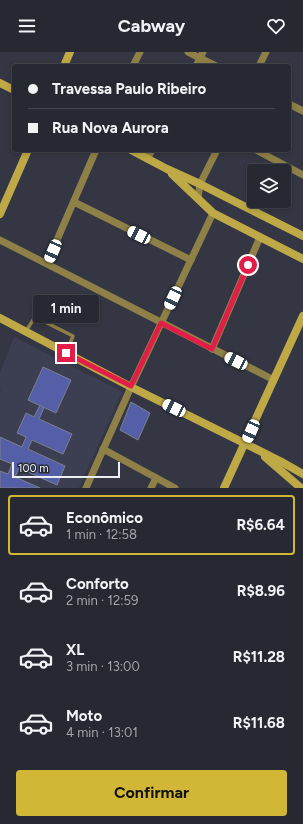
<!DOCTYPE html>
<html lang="pt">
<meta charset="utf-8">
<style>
:root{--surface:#272932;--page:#2f313a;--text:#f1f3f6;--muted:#a4a6ac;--line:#43454d;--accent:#d2b736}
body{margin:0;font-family:Figtree,sans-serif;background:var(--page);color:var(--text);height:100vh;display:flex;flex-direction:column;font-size:15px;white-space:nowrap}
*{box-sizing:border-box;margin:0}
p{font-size:13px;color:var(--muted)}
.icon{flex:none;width:22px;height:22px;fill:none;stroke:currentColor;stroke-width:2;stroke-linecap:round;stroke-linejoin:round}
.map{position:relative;height:436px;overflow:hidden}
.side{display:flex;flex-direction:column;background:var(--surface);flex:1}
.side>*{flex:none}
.hud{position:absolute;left:12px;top:12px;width:279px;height:88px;border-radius:4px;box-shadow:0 2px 6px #0003,0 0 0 1px var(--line);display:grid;align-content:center;height:88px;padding:0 16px;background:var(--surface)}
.tools{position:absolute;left:247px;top:112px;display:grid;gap:8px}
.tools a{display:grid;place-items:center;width:44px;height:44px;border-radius:4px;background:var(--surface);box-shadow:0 2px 6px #0003,0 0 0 1px var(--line);font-size:20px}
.scale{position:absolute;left:12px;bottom:10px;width:108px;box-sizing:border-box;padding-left:4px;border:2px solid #eceef6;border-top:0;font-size:11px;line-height:14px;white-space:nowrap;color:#eceef6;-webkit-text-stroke:3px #2a2d38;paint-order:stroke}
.end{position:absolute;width:18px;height:18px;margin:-9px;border:5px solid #e11d48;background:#fff;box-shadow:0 0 0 2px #fff}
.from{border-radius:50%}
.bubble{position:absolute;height:28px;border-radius:4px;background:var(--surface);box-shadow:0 2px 6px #0003,0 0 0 1px var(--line);font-size:13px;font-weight:700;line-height:28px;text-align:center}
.car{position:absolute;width:12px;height:24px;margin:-12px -6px;border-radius:5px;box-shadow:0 0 3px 1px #0007;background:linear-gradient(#fff 24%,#345 0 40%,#fff 0 76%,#345 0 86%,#fff 0)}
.hud b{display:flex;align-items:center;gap:14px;height:38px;font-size:15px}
.hud b+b{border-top:1px solid var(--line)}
.hud i{width:10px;height:10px;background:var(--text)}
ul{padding:7px 0 0;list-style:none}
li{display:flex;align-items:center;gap:12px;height:60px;margin:0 8px 6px;padding:0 8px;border:2px solid transparent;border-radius:4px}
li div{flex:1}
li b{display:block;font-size:15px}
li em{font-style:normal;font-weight:700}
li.active{border-color:var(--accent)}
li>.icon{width:36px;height:36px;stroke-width:1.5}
.primary-button{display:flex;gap:8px;margin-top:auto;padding:8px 16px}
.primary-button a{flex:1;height:46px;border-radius:4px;background:var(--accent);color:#111;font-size:16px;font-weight:700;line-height:46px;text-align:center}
header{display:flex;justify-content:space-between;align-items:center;height:52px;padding:0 16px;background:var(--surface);font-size:18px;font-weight:700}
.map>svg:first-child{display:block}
.built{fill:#3c3f52}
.building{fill:#545fa8;stroke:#7c7f8d}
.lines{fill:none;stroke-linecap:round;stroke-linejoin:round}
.lane{stroke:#8e8047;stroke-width:3.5}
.street{stroke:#8e8047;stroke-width:7}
.secondary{stroke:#bfa946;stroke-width:8}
.route{stroke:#e11d48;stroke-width:5}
</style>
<header><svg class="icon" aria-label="menu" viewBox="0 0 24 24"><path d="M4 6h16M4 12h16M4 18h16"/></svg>Cabway<svg class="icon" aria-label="heart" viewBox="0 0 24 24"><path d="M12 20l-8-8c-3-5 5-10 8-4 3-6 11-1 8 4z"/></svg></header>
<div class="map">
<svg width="303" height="436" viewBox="0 0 303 436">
<rect width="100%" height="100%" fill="#343743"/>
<path class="built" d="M14,285L122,340L79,436H0V342L1,338H0V321Z"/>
<g class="building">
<path d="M43,315L71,328L56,361L28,348Z"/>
<path d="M131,350L150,361L138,388L120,378Z"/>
<path d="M40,353L44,356L39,367L72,382L63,402L32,388L28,397L65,414L57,433L19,416L15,425L40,436H0V419L8,422L12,412L0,407V385L22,395L26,385L17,381L26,361L34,365Z"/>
</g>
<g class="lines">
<path class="lane" d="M26,279L35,265L73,284L66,301"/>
<g class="street">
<path d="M188,0L216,14"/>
<path d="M133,14L140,0"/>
<path d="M196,14L203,0"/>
<path d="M259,14L266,0"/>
<path d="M289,52L303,59"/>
<path d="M256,98L303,123"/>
<path d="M147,107L152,98"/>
<path d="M198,146L200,132L217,98"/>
<path d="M74,150L191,208"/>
<path d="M0,188L274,328"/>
<path d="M47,211L96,98"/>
<path d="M212,297L260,185"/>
<path d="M103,397L175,436"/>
<path d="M86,436L131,335L213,161"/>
<path d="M151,436L156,426"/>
</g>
<g class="secondary">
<path d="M64,14L70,0"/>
<path d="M0,31L14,38"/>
<path d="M131,98L167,117L200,132L303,184"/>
<path d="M172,122L213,161L303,207"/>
<path d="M0,162L28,98"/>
<path d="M0,266L131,335L280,409L303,422"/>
<path d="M265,405L301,436"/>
<path d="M224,436L303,264"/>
</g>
</g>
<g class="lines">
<path class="route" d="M66,301L131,334L161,271L212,297L248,213"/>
</g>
</svg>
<div class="tools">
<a><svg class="icon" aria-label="layers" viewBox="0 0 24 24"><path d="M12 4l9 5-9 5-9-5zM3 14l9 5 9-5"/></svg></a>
</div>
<div class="scale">100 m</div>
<i class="end from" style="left:248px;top:213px"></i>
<i class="end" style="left:66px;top:301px"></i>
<div class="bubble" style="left:33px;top:243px;width:66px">1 min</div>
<i class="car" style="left:139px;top:183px;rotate:296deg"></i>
<i class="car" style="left:53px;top:199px;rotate:204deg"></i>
<i class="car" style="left:173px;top:246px;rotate:205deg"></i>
<i class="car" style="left:236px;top:309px;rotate:297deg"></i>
<i class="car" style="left:174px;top:356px;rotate:297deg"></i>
<i class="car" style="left:251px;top:379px;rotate:204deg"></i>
<div class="hud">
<b><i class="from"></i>Travessa Paulo Ribeiro</b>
<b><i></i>Rua Nova Aurora</b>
</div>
</div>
<section class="side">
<ul>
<li class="active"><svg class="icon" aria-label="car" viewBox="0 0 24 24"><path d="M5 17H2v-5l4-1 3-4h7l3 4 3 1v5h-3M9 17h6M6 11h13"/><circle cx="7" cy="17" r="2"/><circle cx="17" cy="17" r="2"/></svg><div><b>Econômico</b><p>1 min · 12:58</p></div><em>R$6.64</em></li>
<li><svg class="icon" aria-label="car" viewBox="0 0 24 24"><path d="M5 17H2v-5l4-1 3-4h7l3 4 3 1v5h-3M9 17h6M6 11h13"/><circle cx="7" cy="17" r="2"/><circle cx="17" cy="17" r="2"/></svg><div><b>Conforto</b><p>2 min · 12:59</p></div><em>R$8.96</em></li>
<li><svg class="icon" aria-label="car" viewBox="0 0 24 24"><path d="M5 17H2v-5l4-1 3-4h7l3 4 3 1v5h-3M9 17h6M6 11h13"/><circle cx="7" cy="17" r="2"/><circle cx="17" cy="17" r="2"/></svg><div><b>XL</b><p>3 min · 13:00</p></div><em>R$11.28</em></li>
<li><svg class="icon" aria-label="car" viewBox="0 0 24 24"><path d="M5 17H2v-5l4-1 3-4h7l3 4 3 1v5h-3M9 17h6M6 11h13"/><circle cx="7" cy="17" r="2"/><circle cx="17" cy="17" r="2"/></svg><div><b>Moto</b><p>4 min · 13:01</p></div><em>R$11.68</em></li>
</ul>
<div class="primary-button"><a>Confirmar</a></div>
</section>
